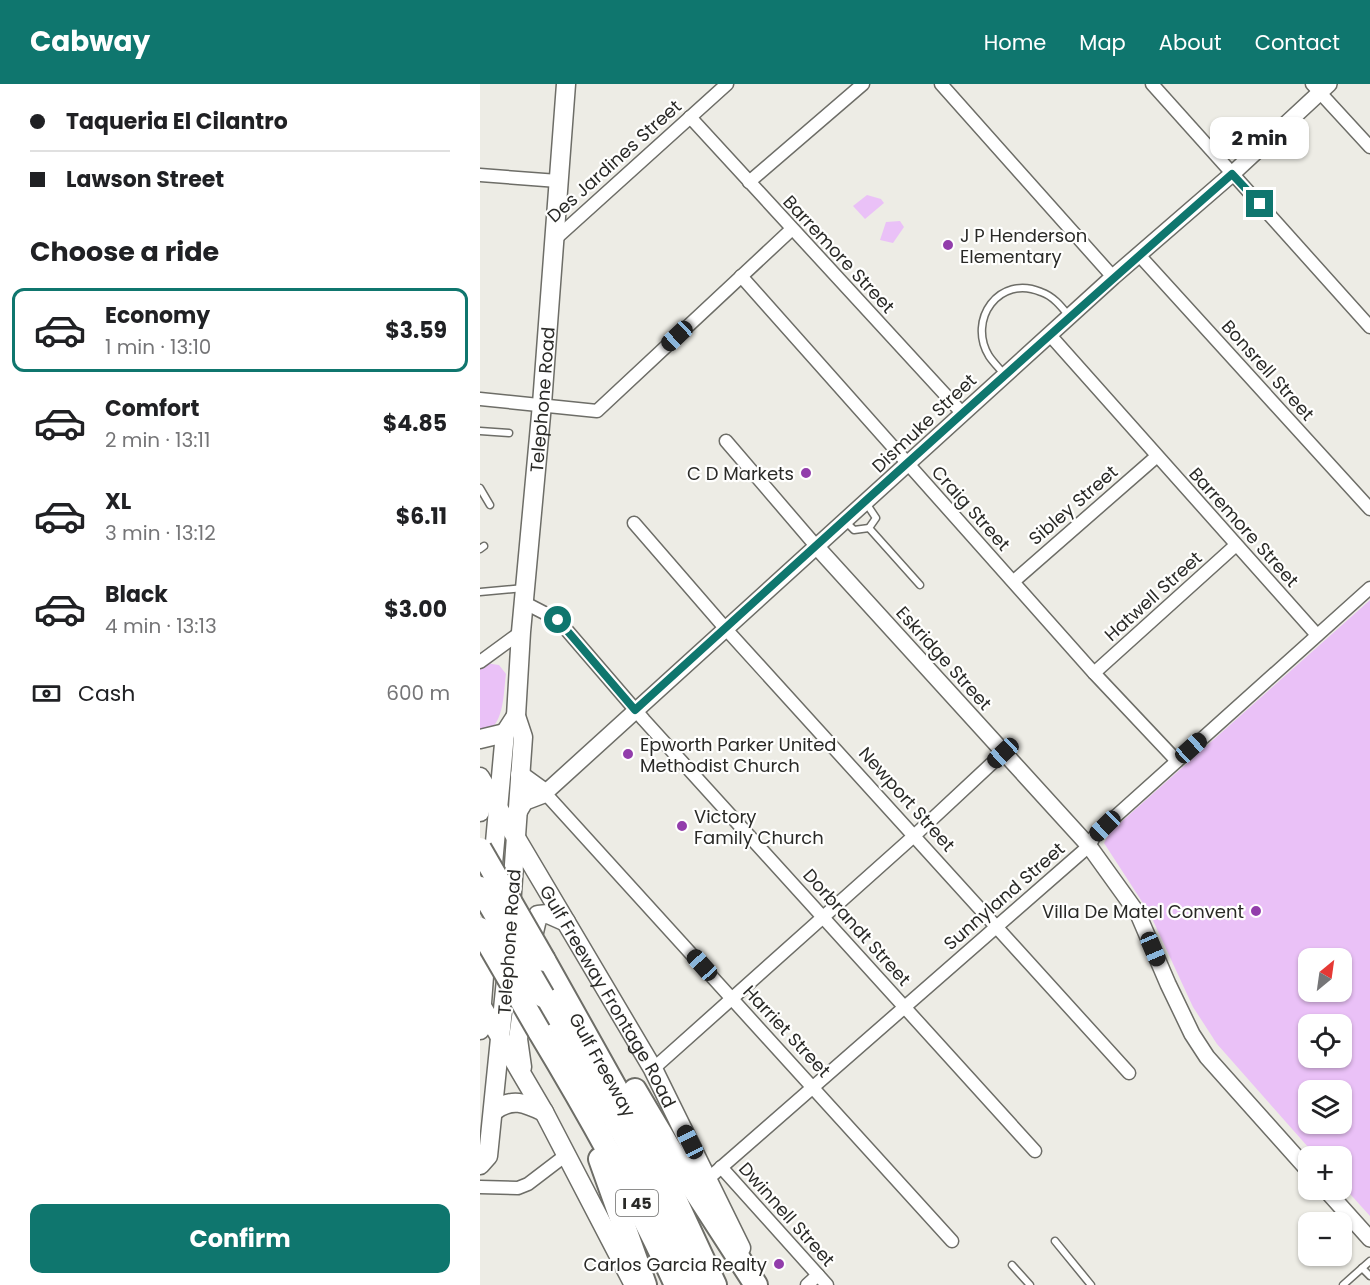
<!DOCTYPE html>
<meta charset="utf-8">
<style>
:root{--surface:#fff;--page:#f2f2f2;--text:#202124;--muted:#757577;--line:#e0e0e0;--accent:#0f766e}
body{margin:0;font-family:Poppins,sans-serif;background:var(--page);color:var(--text);height:100vh;display:flex;flex-direction:column;font-size:22px;white-space:nowrap}
*{box-sizing:border-box;margin:0}
p{font-size:20px;color:var(--muted)}
.icon{flex:none;width:33px;height:33px;fill:none;stroke:currentColor;stroke-width:2;stroke-linecap:round;stroke-linejoin:round}
.map{position:relative;flex:1;overflow:hidden}
.panel{display:flex;flex-direction:column;background:var(--surface);width:480px}
.panel>*{flex:none}
.banner{display:grid;align-content:center;height:132px;padding:0 30px;background:var(--surface)}
.needle{width:39px;rotate:29deg}
.tools{position:absolute;left:818px;top:864px;display:grid;gap:12px}
.tools a{display:grid;place-items:center;width:54px;height:54px;border-radius:12px;background:var(--surface);box-shadow:0 2px 4px #0004;font-size:30px}
.end{position:absolute;width:27px;height:27px;margin:-14px;border:8px solid #0f766e;background:#fff;box-shadow:0 0 0 3px #fff}
.from{border-radius:50%}
.bubble{position:absolute;height:42px;border-radius:12px;background:var(--surface);box-shadow:0 2px 4px #0004;font-size:20px;font-weight:700;line-height:42px;text-align:center}
.car{position:absolute;width:18px;height:36px;margin:-18px -9px;border-radius:8px;box-shadow:0 0 4px 2px #0007;background:linear-gradient(#222 24%,#8ab4d8 0 40%,#222 0 76%,#8ab4d8 0 86%,#222 0)}
.banner b{display:flex;align-items:center;gap:21px;height:57px;font-size:22px}
.banner b+b{border-top:2px solid var(--line)}
.banner i{width:15px;height:15px;background:var(--text)}
ul{padding:0;list-style:none}
li{display:flex;align-items:center;gap:18px;height:84px;margin:0 12px 9px;padding:0 18px;border:3px solid transparent;border-radius:12px}
li div{flex:1}
li b{display:block;font-size:22px}
li em{font-style:normal;font-weight:700}
li.on{border-color:var(--accent)}
li>.icon{width:54px;height:54px;stroke-width:1.5}
h2{padding:0 30px;font-size:27px;line-height:72px}
.pay{display:flex;align-items:center;gap:15px;height:66px;padding:0 30px;font-size:22px}
.pay p{margin-inline-start:auto}
.action{display:flex;gap:12px;margin-top:auto;padding:12px 30px}
.action a{flex:1;height:69px;border-radius:12px;background:var(--accent);color:#fff;font-size:24px;font-weight:700;line-height:69px;text-align:center}
header{display:flex;align-items:center;gap:36px;box-sizing:border-box;height:84px;padding:0 30px;background:var(--accent);color:#fff}
header strong{font-size:28px}
nav{display:flex;gap:33px;margin-inline-start:auto;font-size:21px}
main{display:flex;flex:1;min-height:0}
.map>svg:first-child{display:block}
.green{fill:#eac1f7;fill-rule:evenodd}
.lines{fill:none;stroke-linecap:round;stroke-linejoin:round}
.service-casing{stroke:#6d6d67;stroke-width:9}
.minor-casing{stroke:#6d6d67;stroke-width:15}
.tertiary-casing{stroke:#6d6d67;stroke-width:18}
.secondary-casing{stroke:#6d6d67;stroke-width:21}
.motorway-casing{stroke:#6d6d67;stroke-width:26}
.service{stroke:#fff;stroke-width:6}
.minor{stroke:#fff;stroke-width:12}
.tertiary{stroke:#fff;stroke-width:15}
.secondary{stroke:#fff;stroke-width:18}
.motorway{stroke:#fff;stroke-width:22}
.motorway-bridge-casing{stroke:#6d6d67;stroke-width:26;stroke-linecap:butt}
.motorway-bridge{stroke:#fff;stroke-width:22}
.route{stroke:#0f766e;stroke-width:8}
.poi-dot{fill:#923dab;stroke:#fffffe;stroke-width:2}
.labels{text-anchor:middle;dominant-baseline:central;stroke-width:4.5;stroke-linejoin:round;paint-order:stroke}
.shield{fill:#fffffe;stroke:#6a6a68;stroke-width:1.5}
.shield-label{font-size:16px;font-weight:bold;fill:#2a2a27}
.street-label{font-size:18px;fill:#2a2a27;stroke:#fffffe}
.poi-label{font-size:18px;fill:#2a2a27;stroke:#fffffe;text-anchor:start}
</style>
<header>
<strong>Cabway</strong>
<nav><a>Home</a><a>Map</a><a>About</a><a>Contact</a></nav>
</header>
<main>
<section class="panel">
<div class="banner">
<b><i class="from"></i>Taqueria El Cilantro</b>
<b><i></i>Lawson Street</b>
</div>
<h2>Choose a ride</h2>
<ul>
<li class="on"><svg class="icon" aria-label="car" viewBox="0 0 24 24"><path d="M5 17H2v-5l4-1 3-4h7l3 4 3 1v5h-3M9 17h6M6 11h13"/><circle cx="7" cy="17" r="2"/><circle cx="17" cy="17" r="2"/></svg><div><b>Economy</b><p>1 min · 13:10</p></div><em>$3.59</em></li>
<li><svg class="icon" aria-label="car" viewBox="0 0 24 24"><path d="M5 17H2v-5l4-1 3-4h7l3 4 3 1v5h-3M9 17h6M6 11h13"/><circle cx="7" cy="17" r="2"/><circle cx="17" cy="17" r="2"/></svg><div><b>Comfort</b><p>2 min · 13:11</p></div><em>$4.85</em></li>
<li><svg class="icon" aria-label="car" viewBox="0 0 24 24"><path d="M5 17H2v-5l4-1 3-4h7l3 4 3 1v5h-3M9 17h6M6 11h13"/><circle cx="7" cy="17" r="2"/><circle cx="17" cy="17" r="2"/></svg><div><b>XL</b><p>3 min · 13:12</p></div><em>$6.11</em></li>
<li><svg class="icon" aria-label="car" viewBox="0 0 24 24"><path d="M5 17H2v-5l4-1 3-4h7l3 4 3 1v5h-3M9 17h6M6 11h13"/><circle cx="7" cy="17" r="2"/><circle cx="17" cy="17" r="2"/></svg><div><b>Black</b><p>4 min · 13:13</p></div><em>$3.00</em></li>
</ul>
<div class="pay"><svg class="icon" aria-label="cash" viewBox="0 0 24 24"><path d="M3 7h18v10H3z"/><circle cx="12" cy="12" r="2"/></svg>Cash<p>600 m</p></div>
<div class="action"><a>Confirm</a></div>
</section>
<div class="map">
<svg width="890" height="1201" viewBox="0 0 890 1201">
<rect width="100%" height="100%" fill="#edece5"/>
<g class="green">
<path d="M387,111L401,115L404,119L385,135L373,122Z"/>
<path d="M420,137L424,143L413,159L400,156L406,138Z"/>
<path d="M890,516V1132L861,1100V1072H836L737,960L713,923L670,830L624,759L630,748ZM861,874V908H828V874ZM861,940V974H828V940ZM828,1006H861V1040H828Z"/>
<path d="M5,579L19,581L26,590C23,611 25,644 0,651V583Z"/>
</g>
<g class="lines">
<defs>
<g id="service">
<path d="M524,290C519,284 513,278 509,272C487,236 519,190 561,208C573,212 581,222 589,232"/>
<path d="M0,347L29,349"/>
<path d="M0,404L10,421"/>
<path d="M386,419L396,434L389,444L440,501"/>
<path d="M365,437L374,446L389,444"/>
<path d="M0,465L4,462"/>
<path d="M0,508L44,504"/>
<path d="M575,1157L611,1201"/>
<path d="M532,1181L550,1201"/>
<path d="M882,1184L890,1192"/>
<path d="M863,1201L890,1177"/>
</g>
<g id="minor">
<path d="M461,0L633,193"/>
<path d="M672,0L890,243"/>
<path d="M832,0L890,63"/>
<path d="M210,33L483,330"/>
<path d="M0,91L78,97"/>
<path d="M269,98L383,0"/>
<path d="M73,157L247,0"/>
<path d="M659,171L890,425"/>
<path d="M261,192L614,589L697,677"/>
<path d="M569,250L837,551"/>
<path d="M0,315L117,327L312,145"/>
<path d="M246,357L336,462"/>
<path d="M154,439L245,544L649,989"/>
<path d="M534,497L676,373"/>
<path d="M45,519L78,536L164,636L555,1067"/>
<path d="M0,578L41,548"/>
<path d="M614,589L756,461"/>
<path d="M65,709L472,1157"/>
<path d="M173,985L435,751L523,669"/>
<path d="M241,1083L347,1201"/>
<path d="M229,1094L609,762L614,753L637,731L890,504"/>
<path d="M0,1103L38,1104L48,1100L86,1071"/>
<path d="M327,1201L338,1191"/>
</g>
<g id="tertiary">
<path d="M336,462L609,762L658,830L688,900L712,950L727,973L828,1086"/>
<path d="M65,709L633,193L752,90L849,0"/>
<path d="M846,1106L890,1155"/>
</g>
<g id="secondary">
<path d="M0,655L25,649"/>
<path id="s1" d="M0,693L173,985L261,1164"/>
<path d="M0,715V728"/>
<path d="M38,727L44,717L65,709L40,691"/>
<path d="M12,791L25,649L36,632"/>
<path id="s2" d="M31,823L43,653L36,632L41,548L62,320L86,0"/>
<path d="M51,861L58,831L68,830L86,838"/>
<path d="M0,919L64,1028L154,1201"/>
<path d="M0,946L7,852"/>
<path d="M42,983L38,955L44,912"/>
<path d="M14,1027C32,1013 45,1019 64,1028"/>
<path d="M0,1081L8,1072L27,886"/>
</g>
<g id="motorway">
<path id="s3" d="M64,876L181,1085L235,1201"/>
<path d="M63,912L145,1053L217,1201"/>
<path d="M59,947C109,1030 156,1113 196,1201"/>
<path d="M155,1006L210,1099L276,1201"/>
<path d="M120,1075L165,1201"/>
</g>
</defs>
<use href="#service" class="service-casing"/>
<use href="#minor" class="minor-casing"/>
<use href="#tertiary" class="tertiary-casing"/>
<use href="#secondary" class="secondary-casing"/>
<use href="#motorway" class="motorway-casing"/>
<use href="#service" class="service"/>
<use href="#minor" class="minor"/>
<use href="#tertiary" class="tertiary"/>
<use href="#secondary" class="secondary"/>
<use href="#motorway" class="motorway"/>
<defs>
<g id="motorway-bridge">
<path d="M0,765L64,876"/>
<path d="M0,804L63,912"/>
<path d="M0,845L59,947"/>
</g>
</defs>
<use href="#motorway-bridge" class="motorway-bridge-casing"/>
<use href="#motorway-bridge" class="motorway-bridge"/>
</g>
<g class="lines">
<path class="route" d="M78,536L155,626C353,446 551,266 752,90L780,120"/>
</g>
<g class="poi-dot">
<circle cx="468" cy="161" r="6"/>
<circle cx="326" cy="389" r="6"/>
<circle cx="148" cy="670" r="6"/>
<circle cx="202" cy="742" r="6"/>
<circle cx="776" cy="827" r="6"/>
<circle cx="299" cy="1180" r="6"/>
</g>
<g class="labels">
<rect class="shield" x="136" y="1106" width="42" height="26" rx="4.5"/>
<g class="shield-label">
<text x="157" y="1119">I 45</text>
</g>
<g class="street-label">
<text transform="translate(134 77) rotate(-42)">Des Jardines Street</text>
<text transform="translate(359 170) rotate(47)">Barremore Street</text>
<text transform="translate(788 286) rotate(48)">Bonsrell Street</text>
<text stroke="none"><textPath href="#s2" startOffset="510">Telephone Road</textPath></text>
<text transform="translate(444 339) rotate(-43)">Dismuke Street</text>
<text transform="translate(593 421) rotate(-41)">Sibley Street</text>
<text transform="translate(491 424) rotate(48)">Craig Street</text>
<text transform="translate(764 443) rotate(48)">Barremore Street</text>
<text transform="translate(673 512) rotate(-42)">Hatwell Street</text>
<text transform="translate(464 574) rotate(48)">Eskridge Street</text>
<text transform="translate(427 715) rotate(48)">Newport Street</text>
<text transform="translate(524 812) rotate(-41)">Sunnyland Street</text>
<text transform="translate(377 843) rotate(48)">Dorbrandt Street</text>
<text transform="translate(29 858) rotate(-86)">Telephone Road</text>
<text stroke="none"><textPath href="#s1" startOffset="254">Gulf Freeway Frontage Road</textPath></text>
<text transform="translate(307 947) rotate(47)">Harriet Street</text>
<text stroke="none"><textPath href="#s3" startOffset="120">Gulf Freeway</textPath></text>
<text transform="translate(307 1130) rotate(48)">Dwinnell Street</text>
</g>
<g class="poi-label">
<text x="480" y="151">J P Henderson<tspan x="480" dy="21">Elementary</tspan></text>
<text x="314" y="389" text-anchor="end">C D Markets</text>
<text x="160" y="660">Epworth Parker United<tspan x="160" dy="21">Methodist Church</tspan></text>
<text x="214" y="732">Victory<tspan x="214" dy="21">Family Church</tspan></text>
<text x="764" y="827" text-anchor="end">Villa De Matel Convent</text>
<text x="287" y="1180" text-anchor="end">Carlos Garcia Realty</text>
</g>
</g>
</svg>
<div class="tools">
<a><svg class="needle" viewBox="-14 -14 28 28"><path d="M0-13l5 13h-10z" fill="#e53935"/><path d="M0 13l5-13h-10z" fill="#757577"/></svg></a>
<a><svg class="icon" aria-label="locate" viewBox="0 0 24 24"><circle cx="12" cy="12" r="6"/><path d="M12 2v4M12 18v4M2 12h4M18 12h4"/></svg></a>
<a><svg class="icon" aria-label="layers" viewBox="0 0 24 24"><path d="M12 4l9 5-9 5-9-5zM3 14l9 5 9-5"/></svg></a>
<a>+</a>
<a>−</a>
</div>
<i class="end from" style="left:78px;top:536px"></i>
<i class="end" style="left:780px;top:120px"></i>
<div class="bubble" style="left:730px;top:33px;width:99px">2 min</div>
<i class="car" style="left:197px;top:252px;rotate:227deg"></i>
<i class="car" style="left:711px;top:664px;rotate:48deg"></i>
<i class="car" style="left:523px;top:669px;rotate:227deg"></i>
<i class="car" style="left:625px;top:742px;rotate:226deg"></i>
<i class="car" style="left:673px;top:865px;rotate:157deg"></i>
<i class="car" style="left:222px;top:881px;rotate:318deg"></i>
<i class="car" style="left:210px;top:1058px;rotate:333deg"></i>
</div>
</main>
